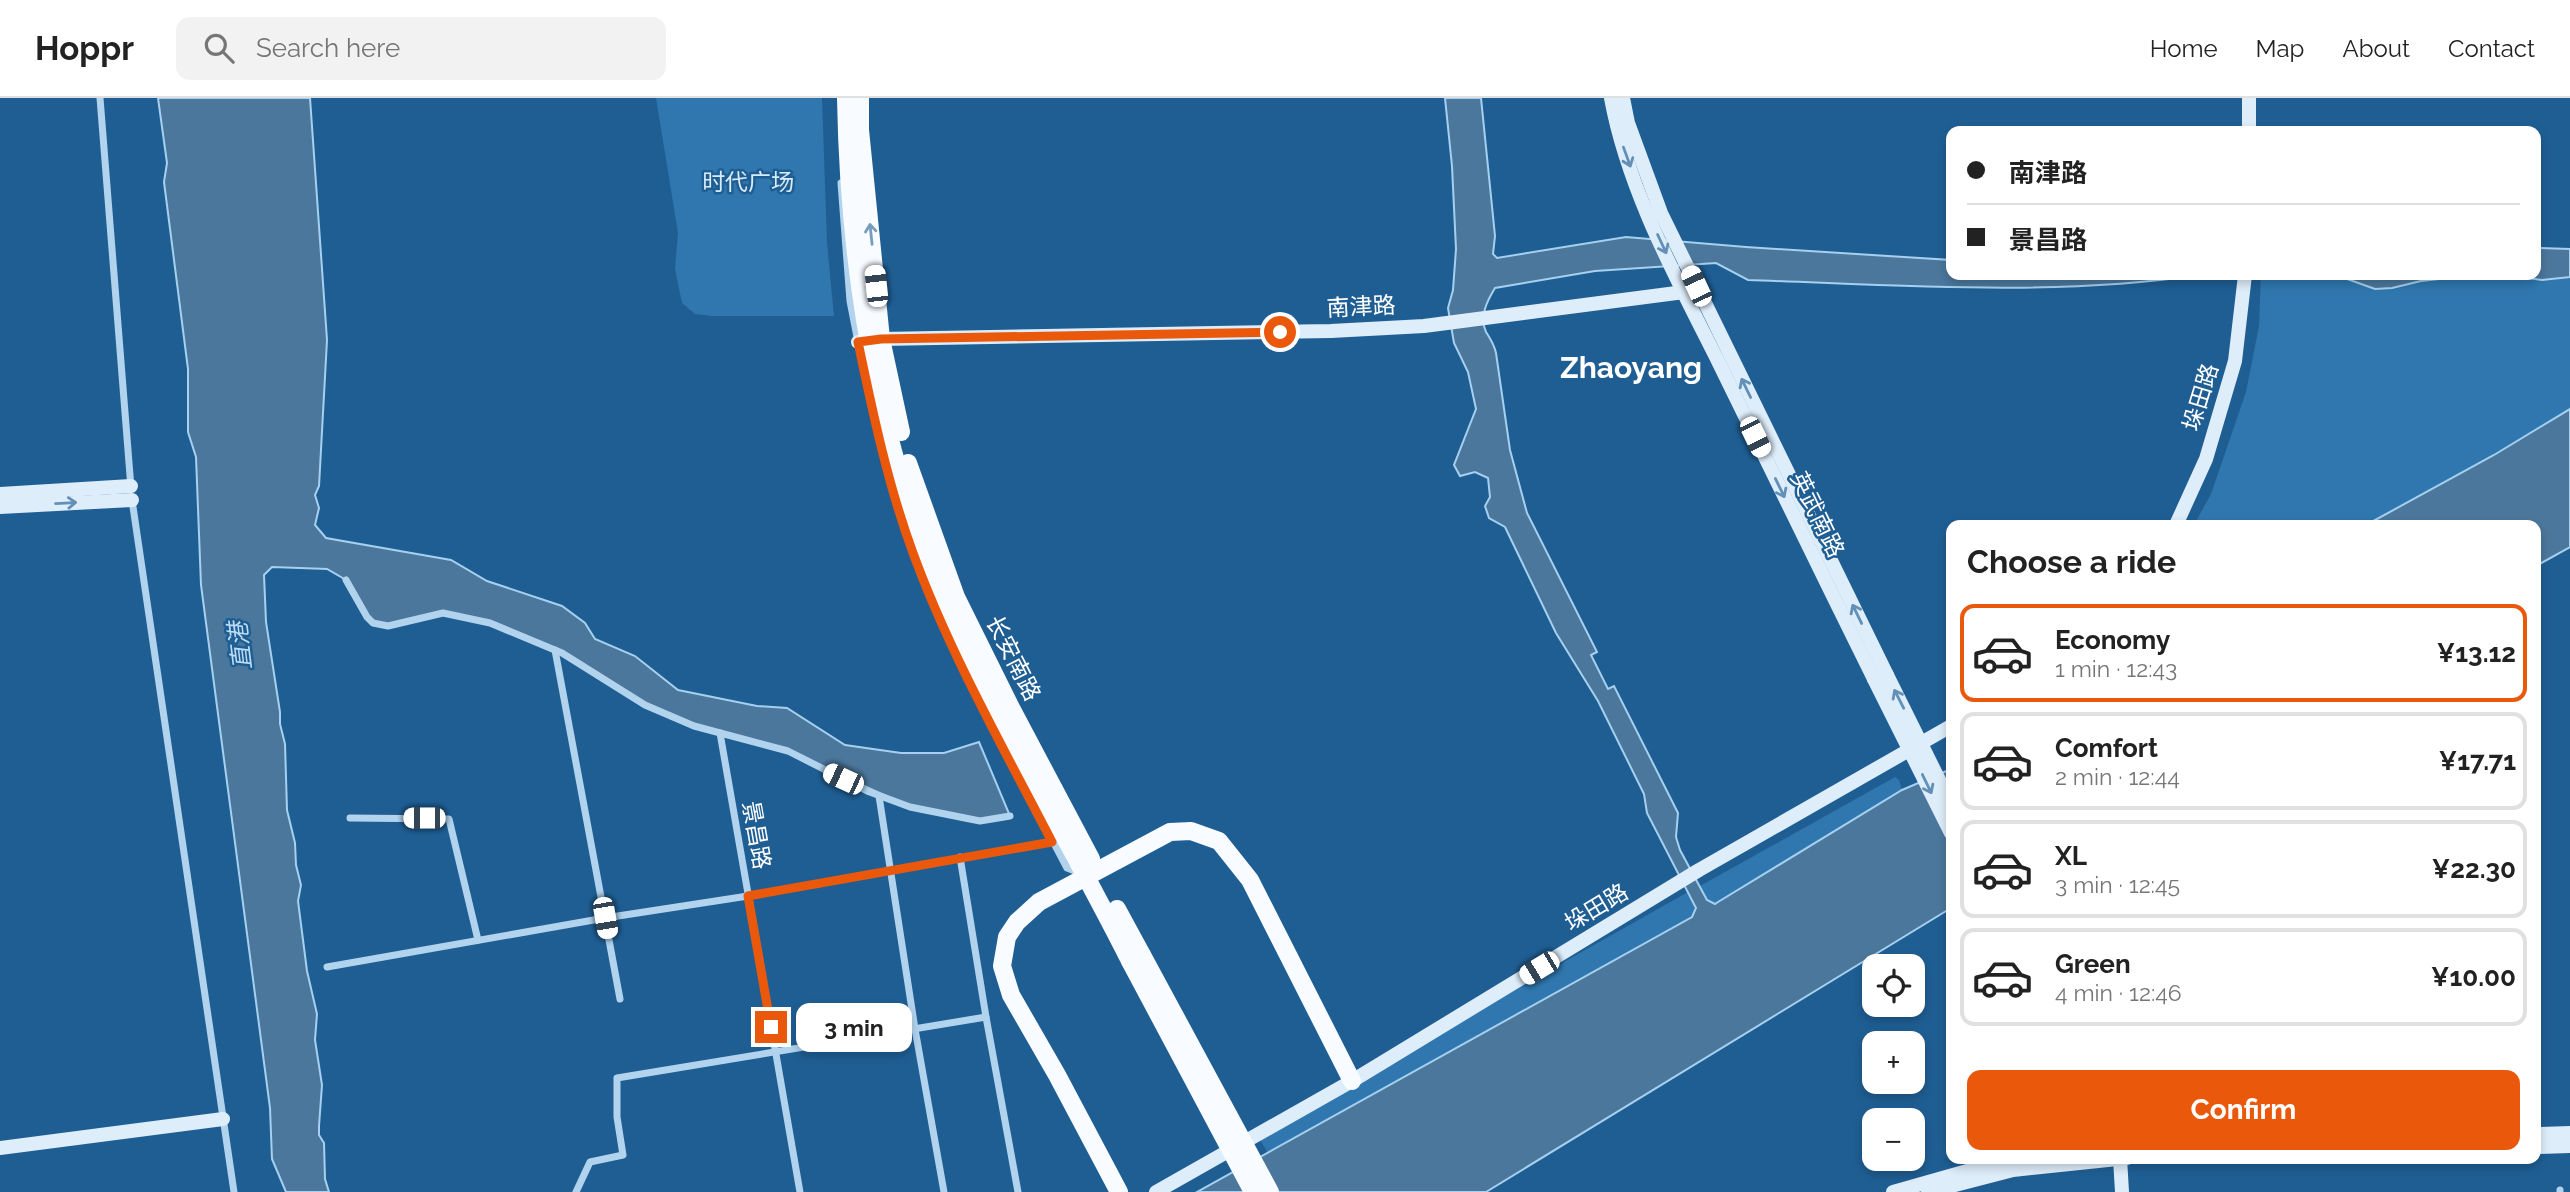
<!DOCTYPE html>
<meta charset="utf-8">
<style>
:root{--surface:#fff;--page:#f2f2f2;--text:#222;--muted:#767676;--line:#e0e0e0;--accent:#ea580c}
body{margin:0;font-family:Raleway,"Noto Sans SC",sans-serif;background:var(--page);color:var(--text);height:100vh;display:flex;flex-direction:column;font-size:26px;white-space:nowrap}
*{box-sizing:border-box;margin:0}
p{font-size:23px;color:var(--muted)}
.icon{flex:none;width:38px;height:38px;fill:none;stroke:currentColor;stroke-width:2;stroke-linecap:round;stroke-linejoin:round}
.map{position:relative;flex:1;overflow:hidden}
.panel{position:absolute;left:1946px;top:422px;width:595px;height:644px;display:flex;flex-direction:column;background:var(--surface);border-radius:14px;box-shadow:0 4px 10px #0003}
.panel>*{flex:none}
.hud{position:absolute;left:1946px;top:28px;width:595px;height:154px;border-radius:14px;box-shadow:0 4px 10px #0003;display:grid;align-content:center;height:154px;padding:0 21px;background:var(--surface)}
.controls{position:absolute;left:1862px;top:856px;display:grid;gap:14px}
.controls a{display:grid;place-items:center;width:63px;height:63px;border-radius:14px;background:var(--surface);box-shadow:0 4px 10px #0003;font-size:35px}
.end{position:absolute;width:32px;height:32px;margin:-16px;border:9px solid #ea580c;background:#fff;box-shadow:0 0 0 4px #fff}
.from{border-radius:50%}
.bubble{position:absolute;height:49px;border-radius:14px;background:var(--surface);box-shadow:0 4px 10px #0003;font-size:23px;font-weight:700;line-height:49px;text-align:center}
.car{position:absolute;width:21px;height:42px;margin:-21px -10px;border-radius:9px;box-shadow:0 0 5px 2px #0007;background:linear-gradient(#fff 24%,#345 0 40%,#fff 0 76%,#345 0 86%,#fff 0)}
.hud b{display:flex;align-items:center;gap:24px;height:66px;font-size:26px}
.hud b+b{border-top:2px solid var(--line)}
.hud i{width:18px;height:18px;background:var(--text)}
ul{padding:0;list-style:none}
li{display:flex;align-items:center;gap:21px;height:98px;margin:0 14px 10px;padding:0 7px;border:4px solid var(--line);border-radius:14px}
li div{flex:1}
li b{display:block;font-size:26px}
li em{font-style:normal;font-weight:700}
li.current{border-color:var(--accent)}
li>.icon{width:63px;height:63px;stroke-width:1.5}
h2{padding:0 21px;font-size:32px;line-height:84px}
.primary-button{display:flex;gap:14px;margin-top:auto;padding:14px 21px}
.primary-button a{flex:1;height:80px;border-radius:14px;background:var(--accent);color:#fff;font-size:28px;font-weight:700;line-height:80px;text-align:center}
header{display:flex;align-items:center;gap:42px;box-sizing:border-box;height:98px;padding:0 35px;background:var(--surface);border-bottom:2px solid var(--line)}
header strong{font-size:33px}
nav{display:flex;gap:38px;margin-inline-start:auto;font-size:24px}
.search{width:490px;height:63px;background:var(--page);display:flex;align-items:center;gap:18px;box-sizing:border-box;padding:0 24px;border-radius:14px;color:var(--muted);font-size:26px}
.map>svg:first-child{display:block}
.green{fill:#2f77ae}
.water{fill:#4b779c;stroke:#a5d0ef;stroke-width:2}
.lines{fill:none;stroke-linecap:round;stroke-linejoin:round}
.street{stroke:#b1d3ee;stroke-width:7}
.secondary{stroke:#deedfa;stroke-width:14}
.primary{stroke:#f8fbff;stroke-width:18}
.secondary-bridge{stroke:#deedfa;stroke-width:14}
.primary-bridge{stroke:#f8fbff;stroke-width:18}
.oneway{stroke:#6290b7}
.oneway2{stroke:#769dbe}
.route{stroke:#ea580c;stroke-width:9}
.labels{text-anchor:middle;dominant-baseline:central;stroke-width:5;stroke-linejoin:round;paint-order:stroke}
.park-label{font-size:23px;fill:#d7ebfa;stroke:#1f5e93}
.street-label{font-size:23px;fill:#fff;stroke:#1f5e93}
.water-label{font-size:24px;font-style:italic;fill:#bdddf5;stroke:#1f5e93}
.district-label{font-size:30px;font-weight:bold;fill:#fff;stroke:#1f5e93}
</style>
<header>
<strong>Hoppr</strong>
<div class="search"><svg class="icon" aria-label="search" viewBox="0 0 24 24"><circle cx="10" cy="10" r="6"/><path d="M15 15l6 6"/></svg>Search here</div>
<nav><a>Home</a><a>Map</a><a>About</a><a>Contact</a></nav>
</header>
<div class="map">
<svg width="2570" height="1094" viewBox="0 0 2570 1094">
<rect width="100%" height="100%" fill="#1f5e93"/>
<g class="green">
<path d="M656,0H822L827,145L834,218H712L695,216L682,205L675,171L678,135Z"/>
<path d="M2261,177H2336L2375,191L2392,190L2420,183L2475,177H2506L2542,182L2570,179V311L2494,357L2366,427H2194L2211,396L2246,294L2259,228Z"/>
<path d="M1895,679L1899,682L1902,692L1718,804L1715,806L1707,802L1700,788Z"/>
<path d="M1688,794L1696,810L1692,819L1268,1055L1257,1037Z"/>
</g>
<g class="water">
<path d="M158,0H310L327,242L319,388L315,397L319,410L315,427L326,440L451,462L487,483L562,508L585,525L595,541L635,558L678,592L757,608L787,610L845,647L901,655H944L979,644L1010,718L980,723L910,709L788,653L694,628L645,607L562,555L490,525L443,515L388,528L373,525L346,482L327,471L272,469L264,477L266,524L280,614V626L285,646L287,712L295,745L296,767L301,787L298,803L307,873L317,916L315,942L322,987L319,1028V1037L324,1045L325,1081L329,1094H286L272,1061L270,1010L201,487L196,359L188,334V271L164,84L167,65Z"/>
<path d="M1445,0H1481L1495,138L1493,156L1497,160L1626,139L1746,149L1951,162V177H2199C2052,199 1896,187 1748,182L1716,165L1595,173L1495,190C1487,203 1479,219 1486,234C1491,242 1494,246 1496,255L1510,352L1527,415L1597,554L1591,557L1608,591L1614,588L1678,715L1676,739L1680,752L1707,802L1715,806L1718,804L1902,692L1951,671V810L1486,1094H1197L1692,819L1696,810L1647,715L1644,696L1598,603L1556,535L1505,429L1489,420L1485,408L1490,399L1488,380L1475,374L1460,378L1454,367L1476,311L1468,274L1454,245L1448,210L1453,192L1456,151L1452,68Z"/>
<path d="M2536,150L2570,151V179L2542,182L2506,177H2536Z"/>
<path d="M2336,177H2475L2421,183L2392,190L2375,191Z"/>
<path d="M2570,311V449L2536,468V427H2366L2494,357Z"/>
</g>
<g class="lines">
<g class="street">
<path d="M100,0L131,390"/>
<path d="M841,85L850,203L858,244L885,365L913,454L965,576L1067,770L1080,775"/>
<path d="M132,402L234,1094"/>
<path d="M346,482L367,519L373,525L388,528L443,515L490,525L562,555L645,607L694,628L788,653L867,693L910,709L980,723L1010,718"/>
<path d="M555,552L620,901"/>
<path d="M720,635L800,1094"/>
<path d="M879,698L915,931L944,1094"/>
<path d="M350,720L449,721L478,842"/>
<path d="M960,759L986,919L1018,1094"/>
<path d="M327,869L605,820L748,798L1052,744"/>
<path d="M2560,1092V1094"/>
<path d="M576,1094L590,1064L623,1057L617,1019V980L986,919"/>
</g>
<g class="secondary">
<path d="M1611,0C1628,93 1677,181 1719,265C1771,371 1822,476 1874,581"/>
<path d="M1623,0L1628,25L1661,115L1887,577"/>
<path d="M2249,33V0"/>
<path d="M858,244L881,241L1331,233L1424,228L1684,194L1696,188"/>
<path d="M0,396L131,388"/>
<path d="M0,409L132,402"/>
<path d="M2176,427L2206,361L2235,263L2245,177"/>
<path d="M2536,1036L2570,1035"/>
<path d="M2536,1049L2570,1048"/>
<path d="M0,1050L223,1021"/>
<path d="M2120,1060L2122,1094"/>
<path d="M1156,1094L1352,983L1699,772L1951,628"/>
<path d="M1893,1094L2013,1060"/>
<path d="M1928,1094L2013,1072L2127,1060"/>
</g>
<g class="primary">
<path d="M846,0C849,173 877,346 946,506C999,629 1070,743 1130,863"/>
<path d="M860,0V32L881,241L901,334"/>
<path d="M908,365L956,499L1010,608L1091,761"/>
<path d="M1117,811L1142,857"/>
<path d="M1119,1094L1057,977L1011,897L1002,868L1007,839L1017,824L1039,804L1170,734L1191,733L1219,743L1250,782L1352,983"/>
</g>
<g class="secondary-bridge">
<path d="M1887,577L1951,706"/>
<path d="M1874,581L1951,735"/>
</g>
<g class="primary-bridge">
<path d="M1142,857L1270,1094"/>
<path d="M1130,863L1253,1094"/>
</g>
</g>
<defs><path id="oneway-shaft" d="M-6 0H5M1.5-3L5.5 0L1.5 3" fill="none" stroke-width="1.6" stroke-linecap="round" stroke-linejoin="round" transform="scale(1.75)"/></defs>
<g class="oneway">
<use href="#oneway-shaft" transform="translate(1627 59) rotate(70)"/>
<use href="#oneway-shaft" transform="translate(1662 146) rotate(65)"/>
<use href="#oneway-shaft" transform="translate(1746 290) rotate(-116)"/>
<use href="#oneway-shaft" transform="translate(1780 390) rotate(64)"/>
<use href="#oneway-shaft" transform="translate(66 405) rotate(-3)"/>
<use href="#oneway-shaft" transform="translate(1857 516) rotate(-116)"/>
<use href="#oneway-shaft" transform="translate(1899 601) rotate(-117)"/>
<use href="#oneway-shaft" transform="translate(1927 686) rotate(64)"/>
</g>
<use class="oneway2" href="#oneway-shaft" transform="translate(871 136) rotate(-96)"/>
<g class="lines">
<path class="route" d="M771,929L748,798L1052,744C1003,649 950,556 913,455C888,387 873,316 858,244L881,241L1280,234"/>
</g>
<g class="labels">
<g class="park-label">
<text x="748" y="83">时代广场</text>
</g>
<g class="street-label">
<text transform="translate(1361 208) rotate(-3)">南津路</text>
<text transform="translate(2200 299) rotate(-73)">垛田路</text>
<text transform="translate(1818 416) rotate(64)">英武南路</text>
<text transform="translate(1014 560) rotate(63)">长安南路</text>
<text transform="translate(757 737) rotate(80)">景昌路</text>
<text transform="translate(1596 809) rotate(-31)">垛田路</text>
</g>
<g class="water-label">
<text transform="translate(240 548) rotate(-97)">直港</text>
</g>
<g class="district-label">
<text x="1631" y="269">Zhaoyang</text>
</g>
</g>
</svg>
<div class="controls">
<a><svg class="icon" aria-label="locate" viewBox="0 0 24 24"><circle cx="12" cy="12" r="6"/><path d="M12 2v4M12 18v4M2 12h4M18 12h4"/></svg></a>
<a>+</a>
<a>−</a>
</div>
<i class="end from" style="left:1280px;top:234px"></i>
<i class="end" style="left:771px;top:929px"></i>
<div class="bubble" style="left:796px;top:905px;width:116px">3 min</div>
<i class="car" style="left:876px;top:188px;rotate:354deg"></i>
<i class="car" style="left:1696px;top:188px;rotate:335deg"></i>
<i class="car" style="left:1755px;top:339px;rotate:154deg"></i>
<i class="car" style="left:843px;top:681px;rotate:295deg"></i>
<i class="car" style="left:424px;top:720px;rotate:270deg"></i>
<i class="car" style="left:605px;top:820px;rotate:170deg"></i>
<i class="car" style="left:1539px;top:870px;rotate:239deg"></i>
<div class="hud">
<b><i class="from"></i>南津路</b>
<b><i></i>景昌路</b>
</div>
<section class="panel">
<h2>Choose a ride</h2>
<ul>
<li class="current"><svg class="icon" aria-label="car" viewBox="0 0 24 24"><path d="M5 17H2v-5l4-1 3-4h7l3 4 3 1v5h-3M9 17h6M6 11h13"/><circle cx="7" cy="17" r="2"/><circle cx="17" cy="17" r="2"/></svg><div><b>Economy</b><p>1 min · 12:43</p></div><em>¥13.12</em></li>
<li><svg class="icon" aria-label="car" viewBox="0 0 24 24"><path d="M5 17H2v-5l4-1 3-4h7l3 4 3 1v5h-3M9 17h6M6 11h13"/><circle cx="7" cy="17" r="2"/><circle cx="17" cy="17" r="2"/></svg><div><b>Comfort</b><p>2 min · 12:44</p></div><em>¥17.71</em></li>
<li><svg class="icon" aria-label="car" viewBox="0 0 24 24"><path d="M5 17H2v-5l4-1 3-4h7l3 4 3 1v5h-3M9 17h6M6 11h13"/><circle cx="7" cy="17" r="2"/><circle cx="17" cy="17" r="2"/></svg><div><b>XL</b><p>3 min · 12:45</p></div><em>¥22.30</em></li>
<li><svg class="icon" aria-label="car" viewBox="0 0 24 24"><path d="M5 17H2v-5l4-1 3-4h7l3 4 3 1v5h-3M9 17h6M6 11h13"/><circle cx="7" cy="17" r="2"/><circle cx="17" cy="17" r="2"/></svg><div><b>Green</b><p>4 min · 12:46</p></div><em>¥10.00</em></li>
</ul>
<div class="primary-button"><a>Confirm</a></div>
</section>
</div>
